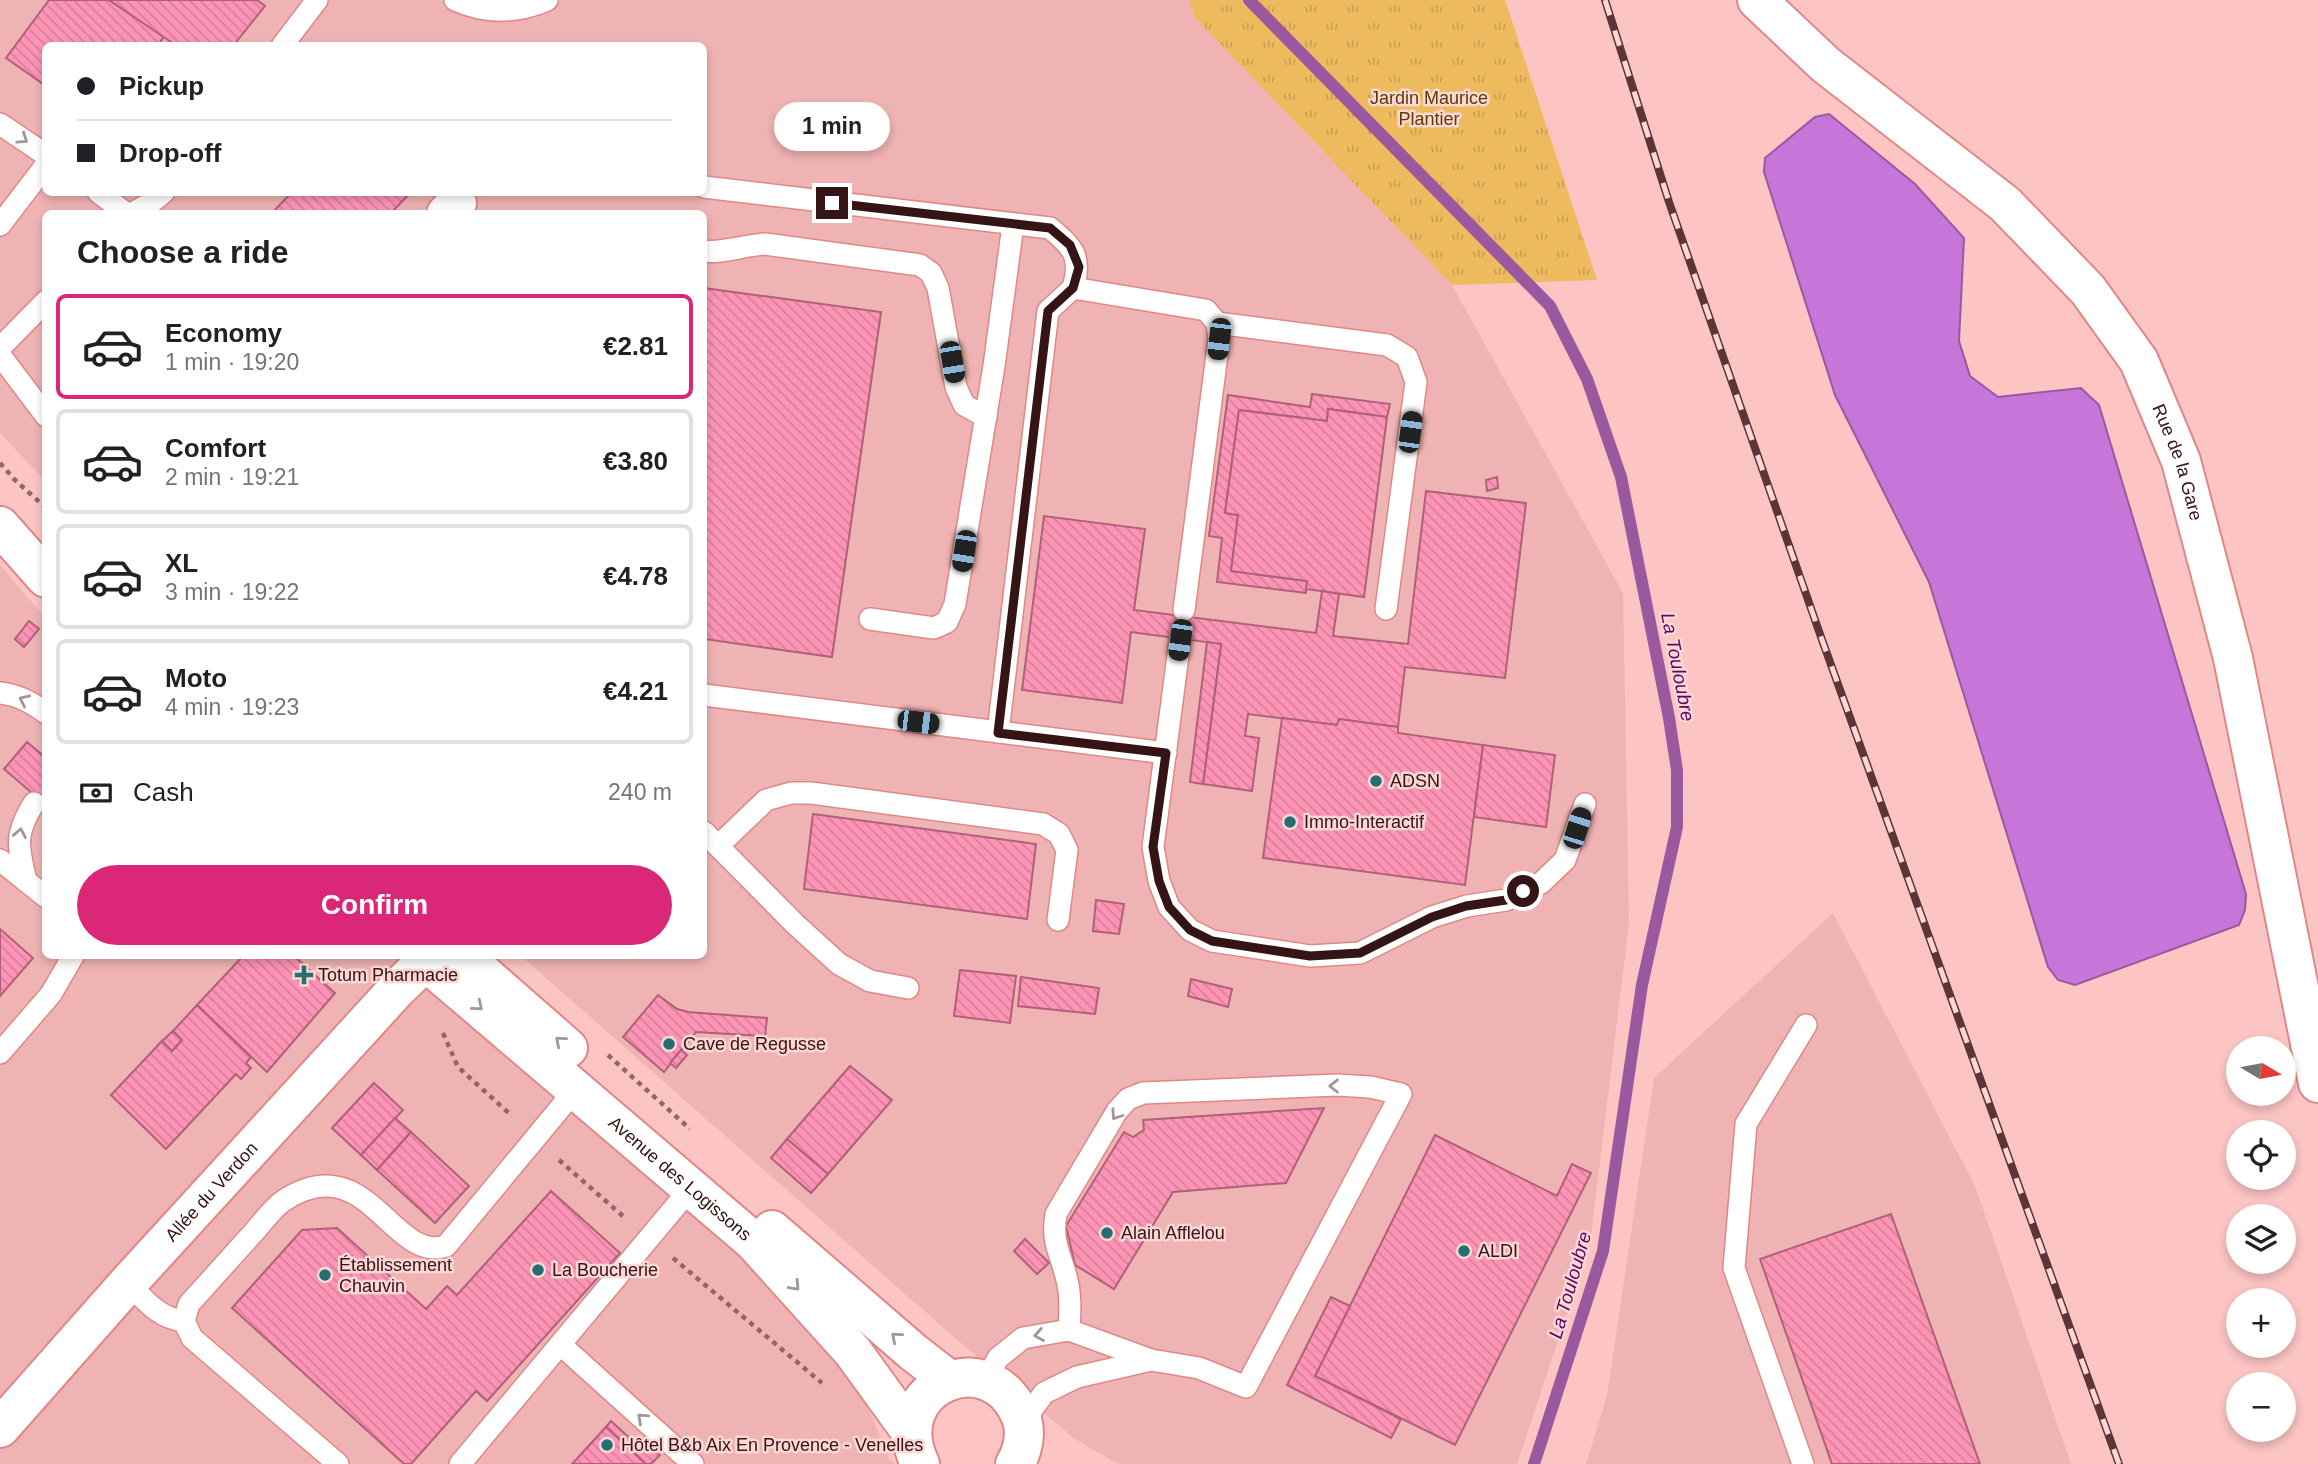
<!DOCTYPE html>
<meta charset="utf-8">
<style>
:root{--surface:#fff;--page:#f6f6f6;--text:#202124;--muted:#757577;--line:#e0e0e0;--accent:#db2777}
body{margin:0;font-family:Helvetica,sans-serif;background:var(--page);color:var(--text);height:100vh;display:flex;flex-direction:column;font-size:26px;white-space:nowrap}
*{box-sizing:border-box;margin:0}
p{font-size:23px;color:var(--muted)}
.icon{flex:none;width:38px;height:38px;fill:none;stroke:currentColor;stroke-width:2;stroke-linecap:round;stroke-linejoin:round}
.map{position:relative;flex:1;overflow:hidden}
.drawer{position:absolute;left:42px;top:210px;width:665px;height:749px;display:flex;flex-direction:column;background:var(--surface);border-radius:10px;box-shadow:0 4px 10px #0003}
.drawer>*{flex:none}
.guide{position:absolute;left:42px;top:42px;width:665px;height:154px;border-radius:10px;box-shadow:0 4px 10px #0003;display:grid;align-content:center;height:154px;padding:0 35px;background:var(--surface)}
.needle{width:46px;rotate:100deg}
.controls{position:absolute;left:2226px;top:1036px;display:grid;gap:14px}
.controls a{display:grid;place-items:center;width:70px;height:70px;border-radius:50%;background:var(--surface);box-shadow:0 4px 10px #0003;font-size:35px}
.end{position:absolute;width:32px;height:32px;margin:-16px;border:9px solid #351415;background:#fff;box-shadow:0 0 0 4px #fff}
.from{border-radius:50%}
.bubble{position:absolute;height:49px;border-radius:24px;background:var(--surface);box-shadow:0 4px 10px #0003;font-size:23px;font-weight:700;line-height:49px;text-align:center}
.car{position:absolute;width:21px;height:42px;margin:-21px -10px;border-radius:9px;box-shadow:0 0 5px 2px #0007;background:linear-gradient(#222 24%,#8ab4d8 0 40%,#222 0 76%,#8ab4d8 0 86%,#222 0)}
.guide b{display:flex;align-items:center;gap:24px;height:66px;font-size:26px}
.guide b+b{border-top:2px solid var(--line)}
.guide i{width:18px;height:18px;background:var(--text)}
ul{padding:0;list-style:none}
li{display:flex;align-items:center;gap:21px;height:105px;margin:0 14px 10px;padding:0 21px;border:4px solid var(--line);border-radius:10px}
li div{flex:1}
li b{display:block;font-size:26px}
li em{font-style:normal;font-weight:700}
li.selected{border-color:var(--accent)}
li>.icon{width:63px;height:63px;stroke-width:1.5}
h2{padding:0 35px;font-size:32px;line-height:84px}
.pay{display:flex;align-items:center;gap:18px;height:77px;padding:0 35px;font-size:26px}
.pay p{margin-inline-start:auto}
.primary-button{display:flex;gap:14px;margin-top:auto;padding:14px 35px}
.primary-button a{flex:1;height:80px;border-radius:42px;background:var(--accent);color:#fff;font-size:28px;font-weight:700;line-height:80px;text-align:center}
.map>svg:first-child{display:block}
.built{fill:#eeb3b2;fill-rule:evenodd}
.park{fill:url(#park-tufts)}
.water{fill:#c675d8;stroke:#9a589e;stroke-width:2}
.lines{fill:none;stroke-linecap:round;stroke-linejoin:round}
.stream{stroke:#9a589e;stroke-width:12}
.building{fill:url(#building-back-hatch);stroke:#b0607a;stroke-width:2}
.lane-casing{stroke:#df8888;stroke-width:24}
.street-casing{stroke:#df8888;stroke-width:42}
.secondary-casing{stroke:#df8888;stroke-width:42}
.path{stroke:#926666;stroke-width:4.5;stroke-dasharray:5 5;stroke-linecap:butt}
.lane{stroke:#fff;stroke-width:21}
.street{stroke:#fff;stroke-width:38}
.secondary{stroke:#fff;stroke-width:38}
.rail-casing{stroke:#5c3637;stroke-width:8}
.rail{stroke:#fdd7d5;stroke-width:5;stroke-dasharray:16;stroke-linecap:butt}
.oneway{stroke:#a49596}
.route{stroke:#351415;stroke-width:9}
.poi-dot{fill:#246f73;stroke:#fdd7d5;stroke-width:2.5}
.labels{text-anchor:middle;dominant-baseline:central;stroke-width:5;stroke-linejoin:round;paint-order:stroke}
.park-label{font-size:18px;fill:#593e04;stroke:#fdd7d5}
.street-label{font-size:18px;fill:#351415;stroke:#fdd7d5}
.poi-label{font-size:18px;fill:#351415;stroke:#fdd7d5;text-anchor:start}
.water-label{font-size:19px;font-style:italic;fill:#580867;stroke:#fdd7d5}
</style>
<div class="map">
<svg width="2318" height="1464" viewBox="0 0 2318 1464">
<defs>
<pattern id="park-tufts" width="24" height="20" patternUnits="userSpaceOnUse" patternTransform="scale(1.75)"><rect width="24" height="20" fill="#edba5e"/><path d="M3 7l-1-3M5 7V3M7 7l1-3M15 17l-1-3M17 17v-4M19 17l1-3" fill="none" stroke="#cc9f51"/></pattern>
<pattern id="building-back-hatch" width="6" height="6" patternUnits="userSpaceOnUse" patternTransform="scale(1.75)"><rect width="6" height="6" fill="#fd94b6"/><path d="M-1 5l2 2M0 0l6 6M5-1l2 2" fill="none" stroke="#d97f9c"/></pattern>
</defs>
<rect width="100%" height="100%" fill="#fcc4c3"/>
<g class="built">
<path d="M0,0H1189L1195,18L1452,285L1623,593L1629,923L1590,1244L1517,1464H1118L1075,1439L955,1338L521,956H704V214H46L45,481L0,433ZM46,46H704V192H46Z"/>
<path d="M0,565L45,618L46,956H404L747,1256L852,1368L889,1459L896,1464H0Z"/>
<path d="M1833,913L1975,1186L2071,1464H1586L1607,1396L1654,1078Z"/>
</g>
<path class="park" d="M1189,0H1505L1597,280L1452,285L1195,18Z"/>
<path class="water" d="M1829,114L1915,184L1964,238L1959,341L1970,376L1998,397L2081,388L2099,405L2246,894L2245,910L2239,925L2075,985L2058,980L2048,967L1929,582L1835,395L1764,172L1765,158L1815,117Z"/>
<g class="lines">
<path class="stream" d="M1249,0L1550,306L1587,379L1621,477L1669,718L1677,770V827L1642,985L1603,1251L1534,1464"/>
</g>
<g class="building">
<path d="M49,0H109L164,36L158,46H46V86L6,58Z"/>
<path d="M109,0H257L265,6L233,46H177Z"/>
<path d="M292,192H411L390,214H271Z"/>
<path d="M704,288L881,312L832,657L704,639Z"/>
<path d="M1312,394L1390,404L1387,417L1328,409L1327,421L1239,410L1225,513L1238,515L1231,571L1307,581L1306,593L1217,582L1222,538L1209,536L1228,395L1310,407Z"/>
<path d="M1328,409L1387,417L1364,597L1306,589L1307,581L1231,571L1238,515L1225,513L1239,410L1327,421Z"/>
<path d="M1497,477L1498,488L1487,491L1486,480Z"/>
<path d="M1426,491L1526,503L1505,678L1405,667L1398,727L1339,719L1337,725L1248,714L1245,736L1259,738L1252,791L1203,784L1221,644L1131,632L1122,703L1022,690L1044,516L1145,529L1134,610L1316,633L1322,591L1339,594L1333,636L1408,644Z"/>
<path d="M29,621L39,629L24,647L15,639Z"/>
<path d="M1207,642L1221,644L1203,784L1190,782Z"/>
<path d="M1282,718L1337,725L1339,719L1398,727V733L1483,745L1465,885L1263,858Z"/>
<path d="M27,742L46,758V805L4,769Z"/>
<path d="M1483,745L1555,755L1546,827L1474,817Z"/>
<path d="M813,814L1036,844L1027,919L804,889Z"/>
<path d="M1096,900L1124,904L1119,934L1093,931Z"/>
<path d="M0,929L33,958L0,996Z"/>
<path d="M242,957H295L335,993L267,1072L197,1005Z"/>
<path d="M960,970L1016,976L1010,1023L954,1016Z"/>
<path d="M1021,977L1099,988L1095,1014L1018,1006Z"/>
<path d="M1191,979L1232,989L1228,1007L1188,996Z"/>
<path d="M658,995L677,1009L688,1012L767,1018L765,1036L696,1032L664,1072L623,1037Z"/>
<path d="M197,1005L251,1057L246,1063L251,1068L241,1079L236,1074L166,1149L111,1095L162,1041L172,1051L182,1040L173,1031Z"/>
<path d="M173,1031L182,1040L172,1051L162,1041Z"/>
<path d="M681,1050L687,1055L676,1068L670,1063Z"/>
<path d="M850,1066L892,1100L828,1174L787,1139Z"/>
<path d="M374,1083L403,1110L361,1155L332,1128Z"/>
<path d="M1324,1108L1286,1183L1173,1192L1114,1289L1075,1265L1066,1226L1124,1132L1133,1137L1144,1130L1143,1120Z"/>
<path d="M395,1118L411,1132L377,1170L361,1155Z"/>
<path d="M411,1132L469,1186L435,1223L377,1170Z"/>
<path d="M1435,1135L1557,1196L1572,1164L1591,1173L1455,1445L1315,1376Z"/>
<path d="M787,1139L828,1174L811,1193L771,1158Z"/>
<path d="M551,1191L620,1253L487,1401L476,1391L411,1464H404L232,1308L302,1230L337,1228L426,1309L447,1286L457,1295Z"/>
<path d="M1891,1214L1980,1464H1832L1760,1259Z"/>
<path d="M1025,1239L1049,1263L1037,1274L1014,1251Z"/>
<path d="M1331,1297L1350,1306L1315,1376L1401,1419L1391,1438L1287,1385Z"/>
<path d="M611,1421L636,1444L641,1438L660,1455L651,1464H646L606,1427Z"/>
<path d="M606,1427L646,1464H572Z"/>
</g>
<g class="lines">
<defs>
<g id="lane">
<path d="M455,0C486,14 517,13 547,0"/>
<path d="M282,46L317,0"/>
<path d="M0,124L46,155"/>
<path d="M704,187L1050,228C1074,248 1082,257 1073,288L1206,310L1217,323L1219,339L1184,610"/>
<path d="M98,192L127,214"/>
<path d="M131,214L152,202L164,192"/>
<path d="M0,225L46,165"/>
<path d="M704,251C719,254 747,245 765,244L920,265L931,273L938,288L956,387L964,405L986,417"/>
<path d="M1217,323L1387,345L1407,357L1416,382L1386,609"/>
<path d="M0,348L46,301"/>
<path d="M0,355L46,416"/>
<path d="M870,619L934,628L947,622L955,604L994,366L1013,225"/>
<path d="M1180,640L1153,847L1159,881L1169,907L1190,930L1212,941L1310,956L1360,953L1432,917L1467,906L1506,900L1541,883L1565,860L1585,804"/>
<path d="M0,693C18,695 31,702 46,713"/>
<path d="M704,695L1166,753"/>
<path d="M998,732L1048,311L1073,288"/>
<path d="M704,832L795,924L839,964L870,981L908,988"/>
<path d="M718,846L766,800L791,793H811L1043,824L1059,834L1067,850L1058,920"/>
<path d="M0,860L26,881C18,846 14,835 34,803"/>
<path d="M26,881L46,897"/>
<path d="M0,1053L51,994L73,956"/>
<path d="M128,1283C146,1301 158,1318 184,1321"/>
<path d="M561,1345L693,1464"/>
<path d="M986,1380L998,1358L1023,1338L1069,1330L1151,1360L1199,1368L1246,1387L1401,1094L1370,1087L1337,1085L1143,1093L1128,1099L1117,1111L1056,1214C1051,1243 1061,1254 1067,1280C1071,1296 1070,1313 1069,1330"/>
<path d="M1023,1422L1044,1393L1077,1377L1151,1360"/>
<path d="M338,1464L192,1338L184,1321L189,1304C211,1280 232,1256 254,1232C263,1222 272,1209 283,1201C367,1145 392,1264 446,1246L576,1089"/>
<path d="M460,1464L691,1188"/>
<path d="M1803,1464L1734,1268L1746,1124L1806,1025"/>
</g>
<g id="street">
<path d="M446,214L457,203"/>
<path id="s1" d="M0,1428L128,1283L397,989L426,961"/>
</g>
<g id="secondary">
<path id="s2" d="M1757,0L1826,65L2005,204L2088,290L2139,361L2181,461L2233,658L2318,1083"/>
<path d="M0,526L46,578"/>
<path id="s3" d="M419,956L753,1241L853,1352L911,1432"/>
<path d="M463,956L568,1048"/>
<path d="M772,1230L913,1352L949,1380"/>
<path d="M920,1464C883,1387 990,1340 1021,1417C1027,1432 1023,1451 1015,1464"/>
</g>
</defs>
<use href="#lane" class="lane-casing"/>
<use href="#street" class="street-casing"/>
<use href="#secondary" class="secondary-casing"/>
<g class="path">
<path d="M0,463L15,480L46,508"/>
<path d="M443,1033L458,1067L512,1116"/>
<path d="M608,1055L690,1129"/>
<path d="M559,1160L624,1217"/>
<path d="M673,1258L822,1383"/>
</g>
<use href="#lane" class="lane"/>
<use href="#street" class="street"/>
<use href="#secondary" class="secondary"/>
<defs>
<path id="rail" d="M1605,0L1669,202L1821,637L2119,1464"/>
</defs>
<use href="#rail" class="rail-casing"/>
<use href="#rail" class="rail"/>
</g>
<defs><path id="oneway-chevron" d="M-2-3.5L2.5 0L-2 3.5" fill="none" stroke-width="1.6" stroke-linecap="round" stroke-linejoin="round" transform="scale(1.75)"/></defs>
<g class="oneway">
<use href="#oneway-chevron" transform="translate(23 139) rotate(34)"/>
<use href="#oneway-chevron" transform="translate(24 700) rotate(-155)"/>
<use href="#oneway-chevron" transform="translate(20 833) rotate(-80)"/>
<use href="#oneway-chevron" transform="translate(478 1006) rotate(40)"/>
<use href="#oneway-chevron" transform="translate(560 1041) rotate(-139)"/>
<use href="#oneway-chevron" transform="translate(1334 1086) rotate(180)"/>
<use href="#oneway-chevron" transform="translate(1116 1115) rotate(124)"/>
<use href="#oneway-chevron" transform="translate(795 1286) rotate(47)"/>
<use href="#oneway-chevron" transform="translate(1039 1335) rotate(170)"/>
<use href="#oneway-chevron" transform="translate(896 1337) rotate(-139)"/>
<use href="#oneway-chevron" transform="translate(642 1418) rotate(-138)"/>
</g>
<g class="lines">
<path class="route" d="M832,203L1050,228L1070,245L1079,267L1073,288L1048,311L998,733L1166,753L1153,847L1159,881L1169,907L1190,930L1212,941L1310,956L1360,953L1432,917L1466,906L1506,900L1523,891"/>
</g>
<g class="poi-dot">
<circle cx="1376" cy="781" r="7"/>
<circle cx="1290" cy="822" r="7"/>
<path d="M300.5 964.5h7v7h7v7h-7v7h-7v-7h-7v-7h7z"/>
<circle cx="669" cy="1044" r="7"/>
<circle cx="1107" cy="1233" r="7"/>
<circle cx="1464" cy="1251" r="7"/>
<circle cx="538" cy="1270" r="7"/>
<circle cx="325" cy="1275" r="7"/>
<circle cx="607" cy="1445" r="7"/>
</g>
<g class="labels">
<g class="park-label">
<text x="1429" y="98">Jardin Maurice<tspan x="1429" dy="21">Plantier</tspan></text>
</g>
<g class="street-label">
<text stroke="none"><textPath href="#s2" startOffset="637">Rue de la Gare</textPath></text>
<text stroke="none"><textPath href="#s3" startOffset="343">Avenue des Logissons</textPath></text>
<text stroke="none"><textPath href="#s1" startOffset="317">Allée du Verdon</textPath></text>
</g>
<g class="poi-label">
<text x="1390" y="781">ADSN</text>
<text x="1304" y="822">Immo-Interactif</text>
<text x="318" y="975">Totum Pharmacie</text>
<text x="683" y="1044">Cave de Regusse</text>
<text x="1121" y="1233">Alain Afflelou</text>
<text x="1478" y="1251">ALDI</text>
<text x="339" y="1265">Établissement<tspan x="339" dy="21">Chauvin</tspan></text>
<text x="552" y="1270">La Boucherie</text>
<text x="621" y="1445">Hôtel B&amp;b Aix En Provence - Venelles</text>
</g>
<g class="water-label">
<text transform="translate(1678 667) rotate(79)">La Touloubre</text>
<text transform="translate(1570 1285) rotate(-74)">La Touloubre</text>
</g>
</g>
</svg>
<div class="controls">
<a><svg class="needle" viewBox="-14 -14 28 28"><path d="M0-13l5 13h-10z" fill="#e53935"/><path d="M0 13l5-13h-10z" fill="#757577"/></svg></a>
<a><svg class="icon" aria-label="locate" viewBox="0 0 24 24"><circle cx="12" cy="12" r="6"/><path d="M12 2v4M12 18v4M2 12h4M18 12h4"/></svg></a>
<a><svg class="icon" aria-label="layers" viewBox="0 0 24 24"><path d="M12 4l9 5-9 5-9-5zM3 14l9 5 9-5"/></svg></a>
<a>+</a>
<a>−</a>
</div>
<i class="end from" style="left:1523px;top:891px"></i>
<i class="end" style="left:832px;top:203px"></i>
<div class="bubble" style="left:774px;top:102px;width:116px">1 min</div>
<i class="car" style="left:1219px;top:339px;rotate:187deg"></i>
<i class="car" style="left:952px;top:362px;rotate:170deg"></i>
<i class="car" style="left:1410px;top:432px;rotate:8deg"></i>
<i class="car" style="left:964px;top:551px;rotate:189deg"></i>
<i class="car" style="left:1180px;top:640px;rotate:188deg"></i>
<i class="car" style="left:918px;top:722px;rotate:97deg"></i>
<i class="car" style="left:1577px;top:828px;rotate:18deg"></i>
<div class="guide">
<b><i class="from"></i>Pickup</b>
<b><i></i>Drop-off</b>
</div>
<section class="drawer">
<h2>Choose a ride</h2>
<ul>
<li class="selected"><svg class="icon" aria-label="car" viewBox="0 0 24 24"><path d="M5 17H2v-5l4-1 3-4h7l3 4 3 1v5h-3M9 17h6M6 11h13"/><circle cx="7" cy="17" r="2"/><circle cx="17" cy="17" r="2"/></svg><div><b>Economy</b><p>1 min · 19:20</p></div><em>€2.81</em></li>
<li><svg class="icon" aria-label="car" viewBox="0 0 24 24"><path d="M5 17H2v-5l4-1 3-4h7l3 4 3 1v5h-3M9 17h6M6 11h13"/><circle cx="7" cy="17" r="2"/><circle cx="17" cy="17" r="2"/></svg><div><b>Comfort</b><p>2 min · 19:21</p></div><em>€3.80</em></li>
<li><svg class="icon" aria-label="car" viewBox="0 0 24 24"><path d="M5 17H2v-5l4-1 3-4h7l3 4 3 1v5h-3M9 17h6M6 11h13"/><circle cx="7" cy="17" r="2"/><circle cx="17" cy="17" r="2"/></svg><div><b>XL</b><p>3 min · 19:22</p></div><em>€4.78</em></li>
<li><svg class="icon" aria-label="car" viewBox="0 0 24 24"><path d="M5 17H2v-5l4-1 3-4h7l3 4 3 1v5h-3M9 17h6M6 11h13"/><circle cx="7" cy="17" r="2"/><circle cx="17" cy="17" r="2"/></svg><div><b>Moto</b><p>4 min · 19:23</p></div><em>€4.21</em></li>
</ul>
<div class="pay"><svg class="icon" aria-label="cash" viewBox="0 0 24 24"><path d="M3 7h18v10H3z"/><circle cx="12" cy="12" r="2"/></svg>Cash<p>240 m</p></div>
<div class="primary-button"><a>Confirm</a></div>
</section>
</div>
